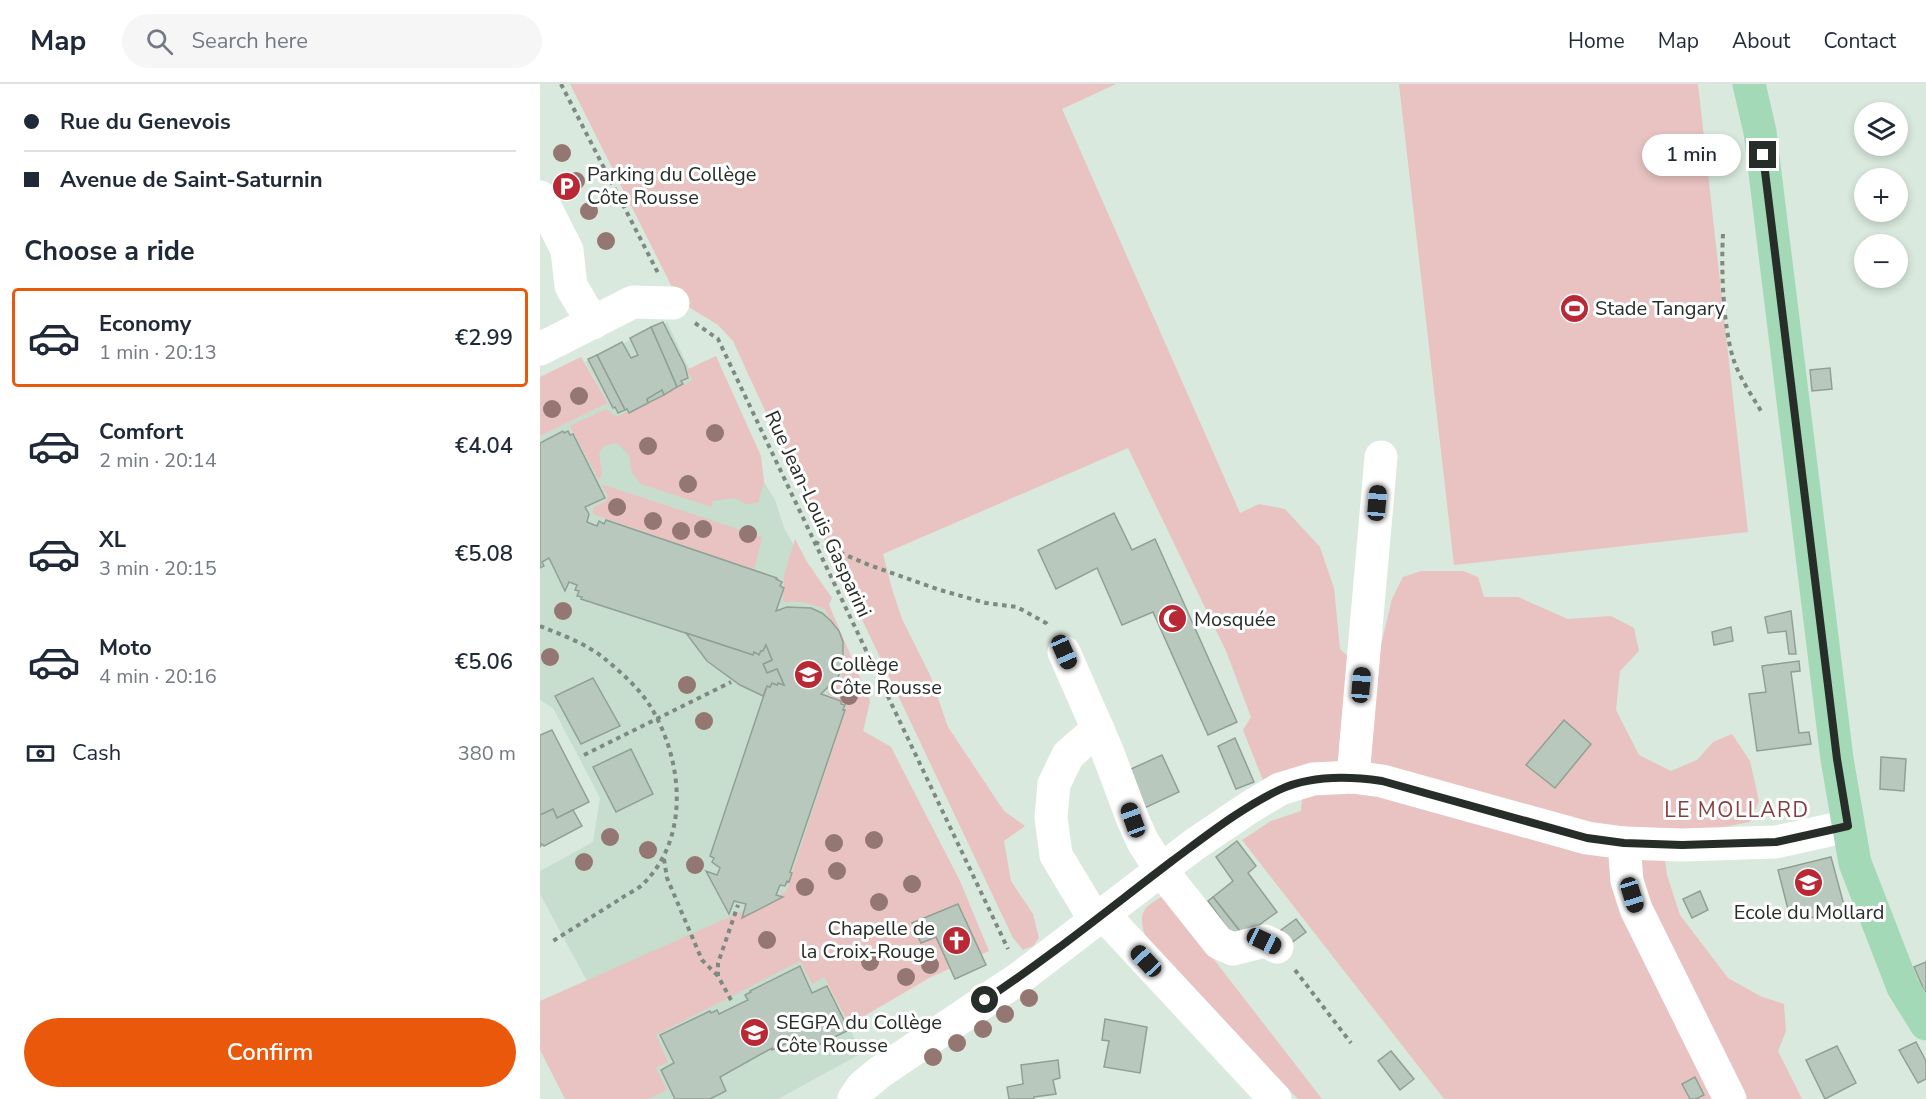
<!DOCTYPE html>
<meta charset="utf-8">
<style>
:root{--surface:#fff;--page:#f6f6f7;--text:#1f2937;--muted:#747a83;--line:#e0e1e3;--accent:#ea580c}
body{margin:0;font-family:"Nunito Sans",sans-serif;background:var(--page);color:var(--text);height:100vh;display:flex;flex-direction:column;font-size:22px;white-space:nowrap}
*{box-sizing:border-box;margin:0}
p{font-size:20px;color:var(--muted)}
.icon{flex:none;width:33px;height:33px;fill:none;stroke:currentColor;stroke-width:2;stroke-linecap:round;stroke-linejoin:round}
.map{position:relative;flex:1;overflow:hidden}
.details{display:flex;flex-direction:column;background:var(--surface);width:540px}
.details>*{flex:none}
.guide{display:grid;align-content:center;height:132px;padding:0 24px;background:var(--surface)}
.controls{position:absolute;left:1314px;top:18px;display:grid;gap:12px}
.controls a{display:grid;place-items:center;width:54px;height:54px;border-radius:50%;background:var(--surface);box-shadow:0 3px 9px #0003;font-size:30px}
.end{position:absolute;width:27px;height:27px;margin:-14px;border:8px solid #272d28;background:#fff;box-shadow:0 0 0 3px #fff}
.from{border-radius:50%}
.bubble{position:absolute;height:42px;border-radius:21px;background:var(--surface);box-shadow:0 3px 9px #0003;font-size:20px;font-weight:600;line-height:42px;text-align:center}
.car{position:absolute;width:18px;height:36px;margin:-18px -9px;border-radius:8px;box-shadow:0 0 4px 2px #0007;background:linear-gradient(#222 24%,#8ab4d8 0 40%,#222 0 76%,#8ab4d8 0 86%,#222 0)}
.guide b{display:flex;align-items:center;gap:21px;height:57px;font-size:22px}
.guide b+b{border-top:2px solid var(--line)}
.guide i{width:15px;height:15px;background:var(--text)}
ul{padding:0;list-style:none}
li{display:flex;align-items:center;gap:18px;height:99px;margin:0 12px 9px;padding:0 12px;border:3px solid transparent;border-radius:6px}
li div{flex:1}
li b{display:block;font-size:22px}
li em{font-style:normal;font-weight:600}
li.on{border-color:var(--accent)}
li>.icon{width:54px;height:54px;stroke-width:1.5}
h2{padding:0 24px;font-size:27px;line-height:72px}
.pay{display:flex;align-items:center;gap:15px;height:66px;padding:0 24px;font-size:22px}
.pay p{margin-inline-start:auto}
.action{display:flex;gap:12px;margin-top:auto;padding:12px 24px}
.action a{flex:1;height:69px;border-radius:36px;background:var(--accent);color:#fff;font-size:24px;font-weight:600;line-height:69px;text-align:center}
header{display:flex;align-items:center;gap:36px;box-sizing:border-box;height:84px;padding:0 30px;background:var(--surface);border-bottom:2px solid var(--line)}
header strong{font-size:28px}
nav{display:flex;gap:33px;margin-inline-start:auto;font-size:21px}
.search{width:420px;height:54px;background:var(--page);display:flex;align-items:center;gap:15px;box-sizing:border-box;padding:0 21px;border-radius:33px;color:var(--muted);font-size:22px}
main{display:flex;flex:1;min-height:0}
.map>svg:first-child{display:block}
.built{fill:#c7ddce}
.green{fill:#e8c3c1}
.building{fill:#b9c8bd;stroke:#91a095;stroke-width:1.5}
.lines{fill:none;stroke-linecap:round;stroke-linejoin:round}
.path{stroke:#7e8981;stroke-width:4;stroke-dasharray:4.5 4.5;stroke-linecap:butt}
.minor{stroke:#fff;stroke-width:33}
.major{stroke:#a3d9b7;stroke-width:33}
.tree{fill:#947672}
.route{stroke:#272d28;stroke-width:8}
.labels{text-anchor:middle;dominant-baseline:central;stroke-width:6;stroke-linejoin:round;paint-order:stroke}
.poi-label{font-size:20px;fill:#272d28;stroke:#fff;text-anchor:start}
.street-label{font-size:20px;fill:#272d28;stroke:#fff}
.neighbourhood-label{font-size:21px;letter-spacing:1.5px;fill:#863d3d;stroke:#fff}
</style>
<header>
<strong>Map</strong>
<div class="search"><svg class="icon" aria-label="search" viewBox="0 0 24 24"><circle cx="10" cy="10" r="6"/><path d="M15 15l6 6"/></svg>Search here</div>
<nav><a>Home</a><a>Map</a><a>About</a><a>Contact</a></nav>
</header>
<main>
<section class="details">
<div class="guide">
<b><i class="from"></i>Rue du Genevois</b>
<b><i></i>Avenue de Saint-Saturnin</b>
</div>
<h2>Choose a ride</h2>
<ul>
<li class="on"><svg class="icon" aria-label="car" viewBox="0 0 24 24"><path d="M5 17H2v-5l4-1 3-4h7l3 4 3 1v5h-3M9 17h6M6 11h13"/><circle cx="7" cy="17" r="2"/><circle cx="17" cy="17" r="2"/></svg><div><b>Economy</b><p>1 min · 20:13</p></div><em>€2.99</em></li>
<li><svg class="icon" aria-label="car" viewBox="0 0 24 24"><path d="M5 17H2v-5l4-1 3-4h7l3 4 3 1v5h-3M9 17h6M6 11h13"/><circle cx="7" cy="17" r="2"/><circle cx="17" cy="17" r="2"/></svg><div><b>Comfort</b><p>2 min · 20:14</p></div><em>€4.04</em></li>
<li><svg class="icon" aria-label="car" viewBox="0 0 24 24"><path d="M5 17H2v-5l4-1 3-4h7l3 4 3 1v5h-3M9 17h6M6 11h13"/><circle cx="7" cy="17" r="2"/><circle cx="17" cy="17" r="2"/></svg><div><b>XL</b><p>3 min · 20:15</p></div><em>€5.08</em></li>
<li><svg class="icon" aria-label="car" viewBox="0 0 24 24"><path d="M5 17H2v-5l4-1 3-4h7l3 4 3 1v5h-3M9 17h6M6 11h13"/><circle cx="7" cy="17" r="2"/><circle cx="17" cy="17" r="2"/></svg><div><b>Moto</b><p>4 min · 20:16</p></div><em>€5.06</em></li>
</ul>
<div class="pay"><svg class="icon" aria-label="cash" viewBox="0 0 24 24"><path d="M3 7h18v10H3z"/><circle cx="12" cy="12" r="2"/></svg>Cash<p>380 m</p></div>
<div class="action"><a>Confirm</a></div>
</section>
<div class="map">
<svg width="1386" height="1015" viewBox="0 0 1386 1015">
<rect width="100%" height="100%" fill="#d9e9dd"/>
<path class="built" d="M127,238L149,285L176,273L221,377L224,398L235,416L245,446L289,521L330,617L323,647L351,663L284,893L322,969L238,1015H78L47,897L0,810V787L53,758L60,714L13,624L0,616V352L68,319L45,278Z"/>
<g class="green">
<path d="M30,0H576L522,25L700,429L719,420L745,425L780,463L794,504L800,565L814,578L833,575L842,557L852,515L863,493L881,487H923L938,493L944,513H978L1028,535L1071,532L1094,544L1099,567L1080,587L1076,626L1099,671L1131,687L1157,676L1173,658L1192,650L1210,677L1219,717L1210,738L1167,746H1121L1127,791L1140,831L1188,894L1220,912L1244,920L1246,947L1238,967L1262,1015H904L702,756L731,737L761,727L763,705L724,699L703,646L711,633L686,567L588,364L343,470L352,505L362,535L390,591L408,643L464,727L485,742L464,757L471,797L493,830L499,854L493,862L483,866L473,854L291,470L193,257L178,241L144,220L134,207Z"/>
<path d="M859,0H1158L1208,448L914,481Z"/>
<path d="M176,272L221,372L224,398L218,419L206,420L195,414L173,417L171,423L101,400L92,389L89,371L77,359L64,362L59,369L62,390L59,396L30,342L66,325L76,333L153,296L146,286Z"/>
<path d="M41,273L68,319L0,352V293Z"/>
<path d="M61,400L222,453L214,486L53,430V424L66,417L68,412Z"/>
<path d="M255,455L267,478L292,514L289,521L330,617L323,647L351,663L420,797L449,867L391,893L309,941L284,893L272,900L260,877L116,951L128,978L116,984L127,1006L108,1015H25L0,966V917L246,808L307,622L287,609L301,596L306,568L285,525C271,519 259,516 243,518L244,491Z"/>
<path d="M624,811L782,1015H758L605,851C597,827 605,823 624,811Z"/>
</g>
<g class="building">
<path d="M123,238L145,282L148,294L141,297L143,300L137,303L111,243Z"/>
<path d="M111,243L137,303L124,311L122,306L107,315L108,319L89,329L87,325L85,326L57,271L82,258L91,274L98,271L90,254Z"/>
<path d="M57,271L85,326L78,329L75,323L73,324L48,275Z"/>
<path d="M1290,284L1292,305L1272,307L1270,286Z"/>
<path d="M122,306L124,311L108,319L107,315Z"/>
<path d="M23,347L24,349L28,347L30,351L33,350L65,414L45,423L49,430L47,438L57,442L59,437L64,440L66,436L237,494L236,495L242,498L240,502L244,504L236,527L247,523L271,524L282,529L291,537L299,547L303,558V582L298,593L281,610L301,617V620L305,621L303,626H305L250,788L252,789L249,798L247,797L245,802L240,801L236,811L243,813L202,834L206,820L194,817L189,830L166,787L177,791L180,784L172,778L174,774L170,772L227,602L230,603L232,599L237,601L238,599L244,601L237,585L227,589L223,580L232,576L226,561L223,567H221L219,571L214,568L213,571L41,515L42,513L37,512L39,507L35,506L37,501L29,498L25,507L9,474L2,478L4,482L0,484V359Z"/>
<path d="M574,429L592,466L615,455L697,638L668,651L613,528L582,541L557,484L516,505L498,466Z"/>
<path d="M1251,527L1256,570H1249L1246,547L1228,549L1225,533Z"/>
<path d="M1191,543L1193,557L1174,561L1172,548Z"/>
<path d="M146,549L213,571L214,568L219,571L221,567H223L226,561L232,576L223,580L227,589L237,585L244,601L238,599L237,601L232,599L230,603L227,602L223,612L200,601L167,577Z"/>
<path d="M1259,577L1260,587L1251,588L1259,649L1269,648L1271,660L1217,667L1209,610L1226,608L1222,582Z"/>
<path d="M53,594L80,642L41,660L15,612Z"/>
<path d="M1024,636L1051,660L1015,704L986,681Z"/>
<path d="M12,646L49,718L17,734L13,725L0,731V651Z"/>
<path d="M695,654L714,698L696,705L678,662Z"/>
<path d="M91,665L113,710L76,728L53,683Z"/>
<path d="M622,671L639,708L596,728L580,690Z"/>
<path d="M1341,673L1366,675L1364,707L1340,705Z"/>
<path d="M13,725L17,734L33,726L42,742L4,762L2,760L0,763V731Z"/>
<path d="M697,757L716,782L708,789L737,828L704,852L673,813L693,797L676,773Z"/>
<path d="M1291,773L1305,825L1271,834L1270,828L1250,833L1238,786Z"/>
<path d="M1160,807L1168,826L1152,834L1143,815Z"/>
<path d="M673,813L703,851L696,856L668,817Z"/>
<path d="M418,820L446,881L415,895L396,853L381,859L372,839Z"/>
<path d="M756,835L766,848L747,862L737,849Z"/>
<path d="M1386,878V911L1374,883Z"/>
<path d="M260,882L272,909L287,902L309,946L266,967L260,953L232,966V964L180,993L186,1007L170,1015H135L121,986L134,979L120,951L170,927L171,929L177,926L179,930L208,916L205,911L211,908L210,907Z"/>
<path d="M565,935L607,943L600,989L564,983L569,957L562,956Z"/>
<path d="M1376,958L1386,977V995L1378,999L1359,966Z"/>
<path d="M1297,962L1316,999L1285,1015L1266,976Z"/>
<path d="M851,967L874,995L860,1006L838,977Z"/>
<path d="M518,976L520,994L513,996L516,1010L494,1013V1015H469L467,1003L483,1000L481,981Z"/>
<path d="M1155,993L1164,1011L1156,1015H1150L1142,1000Z"/>
</g>
<g class="lines">
<g class="path">
<path d="M21,0L118,189"/>
<path d="M1183,150C1181,184 1183,241 1193,274C1199,293 1211,310 1221,327"/>
<path d="M155,239L178,255L468,865"/>
<path d="M275,458L329,481L400,506L446,519L477,523L506,539L508,542"/>
<path d="M0,542C22,551 47,560 65,575C82,589 101,606 112,625C143,678 150,754 103,800C97,806 87,810 80,815C57,830 33,844 10,859"/>
<path d="M44,671L191,598"/>
<path d="M124,775L127,794L162,876L178,892"/>
<path d="M755,886L811,959"/>
<path d="M191,916L178,892V879L198,821"/>
</g>
<g class="minor">
<path d="M0,113L27,166L31,202L53,239"/>
<path d="M0,265L93,218L133,219"/>
<path d="M524,568L566,664L593,736L603,758L621,786L679,859L693,865L725,857L737,863"/>
<path d="M813,693L841,373"/>
<path d="M1084,759L1087,797L1096,825L1190,1015"/>
<path d="M563,830L735,1015"/>
<path d="M555,836L516,771L511,733L514,700L528,671L558,645"/>
<path d="M314,1015L322,1003L340,988L481,893L655,760L710,723L740,705L773,695L813,693L842,697L1047,754L1084,759L1142,761L1236,758L1308,742"/>
</g>
<path class="major" d="M1209,0L1220,48L1297,675L1315,779L1363,903L1386,940"/>
</g>
<g class="tree">
<circle cx="22" cy="69" r="9"/>
<circle cx="36" cy="97" r="9"/>
<circle cx="49" cy="127" r="9"/>
<circle cx="66" cy="157" r="9"/>
<circle cx="39" cy="312" r="9"/>
<circle cx="12" cy="325" r="9"/>
<circle cx="175" cy="349" r="9"/>
<circle cx="108" cy="362" r="9"/>
<circle cx="148" cy="400" r="9"/>
<circle cx="77" cy="423" r="9"/>
<circle cx="113" cy="437" r="9"/>
<circle cx="163" cy="445" r="9"/>
<circle cx="141" cy="447" r="9"/>
<circle cx="208" cy="450" r="9"/>
<circle cx="23" cy="527" r="9"/>
<circle cx="10" cy="573" r="9"/>
<circle cx="147" cy="601" r="9"/>
<circle cx="309" cy="612" r="9"/>
<circle cx="164" cy="637" r="9"/>
<circle cx="70" cy="753" r="9"/>
<circle cx="334" cy="756" r="9"/>
<circle cx="294" cy="759" r="9"/>
<circle cx="108" cy="766" r="9"/>
<circle cx="44" cy="778" r="9"/>
<circle cx="155" cy="781" r="9"/>
<circle cx="297" cy="787" r="9"/>
<circle cx="372" cy="800" r="9"/>
<circle cx="265" cy="803" r="9"/>
<circle cx="339" cy="818" r="9"/>
<circle cx="227" cy="856" r="9"/>
<circle cx="330" cy="878" r="9"/>
<circle cx="390" cy="881" r="9"/>
<circle cx="366" cy="893" r="9"/>
<circle cx="489" cy="914" r="9"/>
<circle cx="465" cy="930" r="9"/>
<circle cx="443" cy="945" r="9"/>
<circle cx="417" cy="959" r="9"/>
<circle cx="393" cy="973" r="9"/>
</g>
<g class="lines">
<path class="route" d="M445,916C510,873 570,824 632,777C666,752 701,724 739,706C771,691 808,692 842,697L1047,754L1084,759L1142,761L1236,758L1308,742L1297,675L1223,71"/>
</g>
<defs>
<symbol id="parking-disc" viewBox="-11 -11 22 22"><circle r="9.5" fill="#b92835" stroke="#fff"/><path d="M-3.5-5.5H1a3.5 3.5 0 0 1 0 7H-1V5.5H-3.5ZM-1-3.4V-.6H.8a1.4 1.4 0 0 0 0-2.8Z" fill="#fff"/></symbol>
<symbol id="stadium-disc" viewBox="-11 -11 22 22"><circle r="9.5" fill="#b92835" stroke="#fff"/><path d="M0-5a6.5 5 0 1 0 0 10a6.5 5 0 1 0 0-10ZM-3.5-1.8h7v3.6h-7Z" fill="#fff"/></symbol>
<symbol id="mosque-disc" viewBox="-11 -11 22 22"><circle r="9.5" fill="#b92835" stroke="#fff"/><path d="M3.5-4.9A6 6 0 1 0 3.5 4.9A5 5 0 1 1 3.5-4.9Z" fill="#fff"/></symbol>
<symbol id="school-disc" viewBox="-11 -11 22 22"><circle r="9.5" fill="#b92835" stroke="#fff"/><path d="M0-5L7-2L0 1L-7-2ZM-4 1L0 2.5L4 1V4Q0 6-4 4Z" fill="#fff"/></symbol>
<symbol id="church-disc" viewBox="-11 -11 22 22"><circle r="9.5" fill="#b92835" stroke="#fff"/><path d="M-1.2-6h2.4v3.5h3.3v2.4h-3.3V6h-2.4V-.1h-3.3v-2.4h3.3Z" fill="#fff"/></symbol>
</defs>
<g fill-rule="evenodd">
<use href="#parking-disc" x="10" y="86" width="33" height="33"/>
<use href="#stadium-disc" x="1018" y="208" width="33" height="33"/>
<use href="#mosque-disc" x="616" y="518" width="33" height="33"/>
<use href="#school-disc" x="252" y="574" width="33" height="33"/>
<use href="#school-disc" x="1252" y="782" width="33" height="33"/>
<use href="#church-disc" x="400" y="840" width="33" height="33"/>
<use href="#school-disc" x="198" y="932" width="33" height="33"/>
</g>
<g class="labels">
<g class="poi-label">
<text x="47" y="90">Parking du Collège<tspan x="47" dy="23">Côte Rousse</tspan></text>
<text x="1055" y="224">Stade Tangary</text>
<text x="654" y="535">Mosquée</text>
<text x="290" y="580">Collège<tspan x="290" dy="23">Côte Rousse</tspan></text>
<text x="1269" y="828" text-anchor="middle">Ecole du Mollard</text>
<text x="395" y="844" text-anchor="end">Chapelle de<tspan x="395" dy="23">la Croix-Rouge</tspan></text>
<text x="236" y="938">SEGPA du Collège<tspan x="236" dy="23">Côte Rousse</tspan></text>
</g>
<g class="street-label">
<text transform="translate(278 430) rotate(65)">Rue Jean-Louis Gasparini</text>
</g>
<g class="neighbourhood-label">
<text x="1197" y="726">LE MOLLARD</text>
</g>
</g>
</svg>
<div class="controls">
<a><svg class="icon" aria-label="layers" viewBox="0 0 24 24"><path d="M12 4l9 5-9 5-9-5zM3 14l9 5 9-5"/></svg></a>
<a>+</a>
<a>−</a>
</div>
<i class="end from" style="left:445px;top:916px"></i>
<i class="end" style="left:1223px;top:71px"></i>
<div class="bubble" style="left:1102px;top:50px;width:99px">1 min</div>
<i class="car" style="left:837px;top:419px;rotate:5deg"></i>
<i class="car" style="left:524px;top:568px;rotate:156deg"></i>
<i class="car" style="left:821px;top:601px;rotate:5deg"></i>
<i class="car" style="left:593px;top:736px;rotate:340deg"></i>
<i class="car" style="left:1092px;top:811px;rotate:163deg"></i>
<i class="car" style="left:724px;top:857px;rotate:115deg"></i>
<i class="car" style="left:606px;top:877px;rotate:317deg"></i>
</div>
</main>
